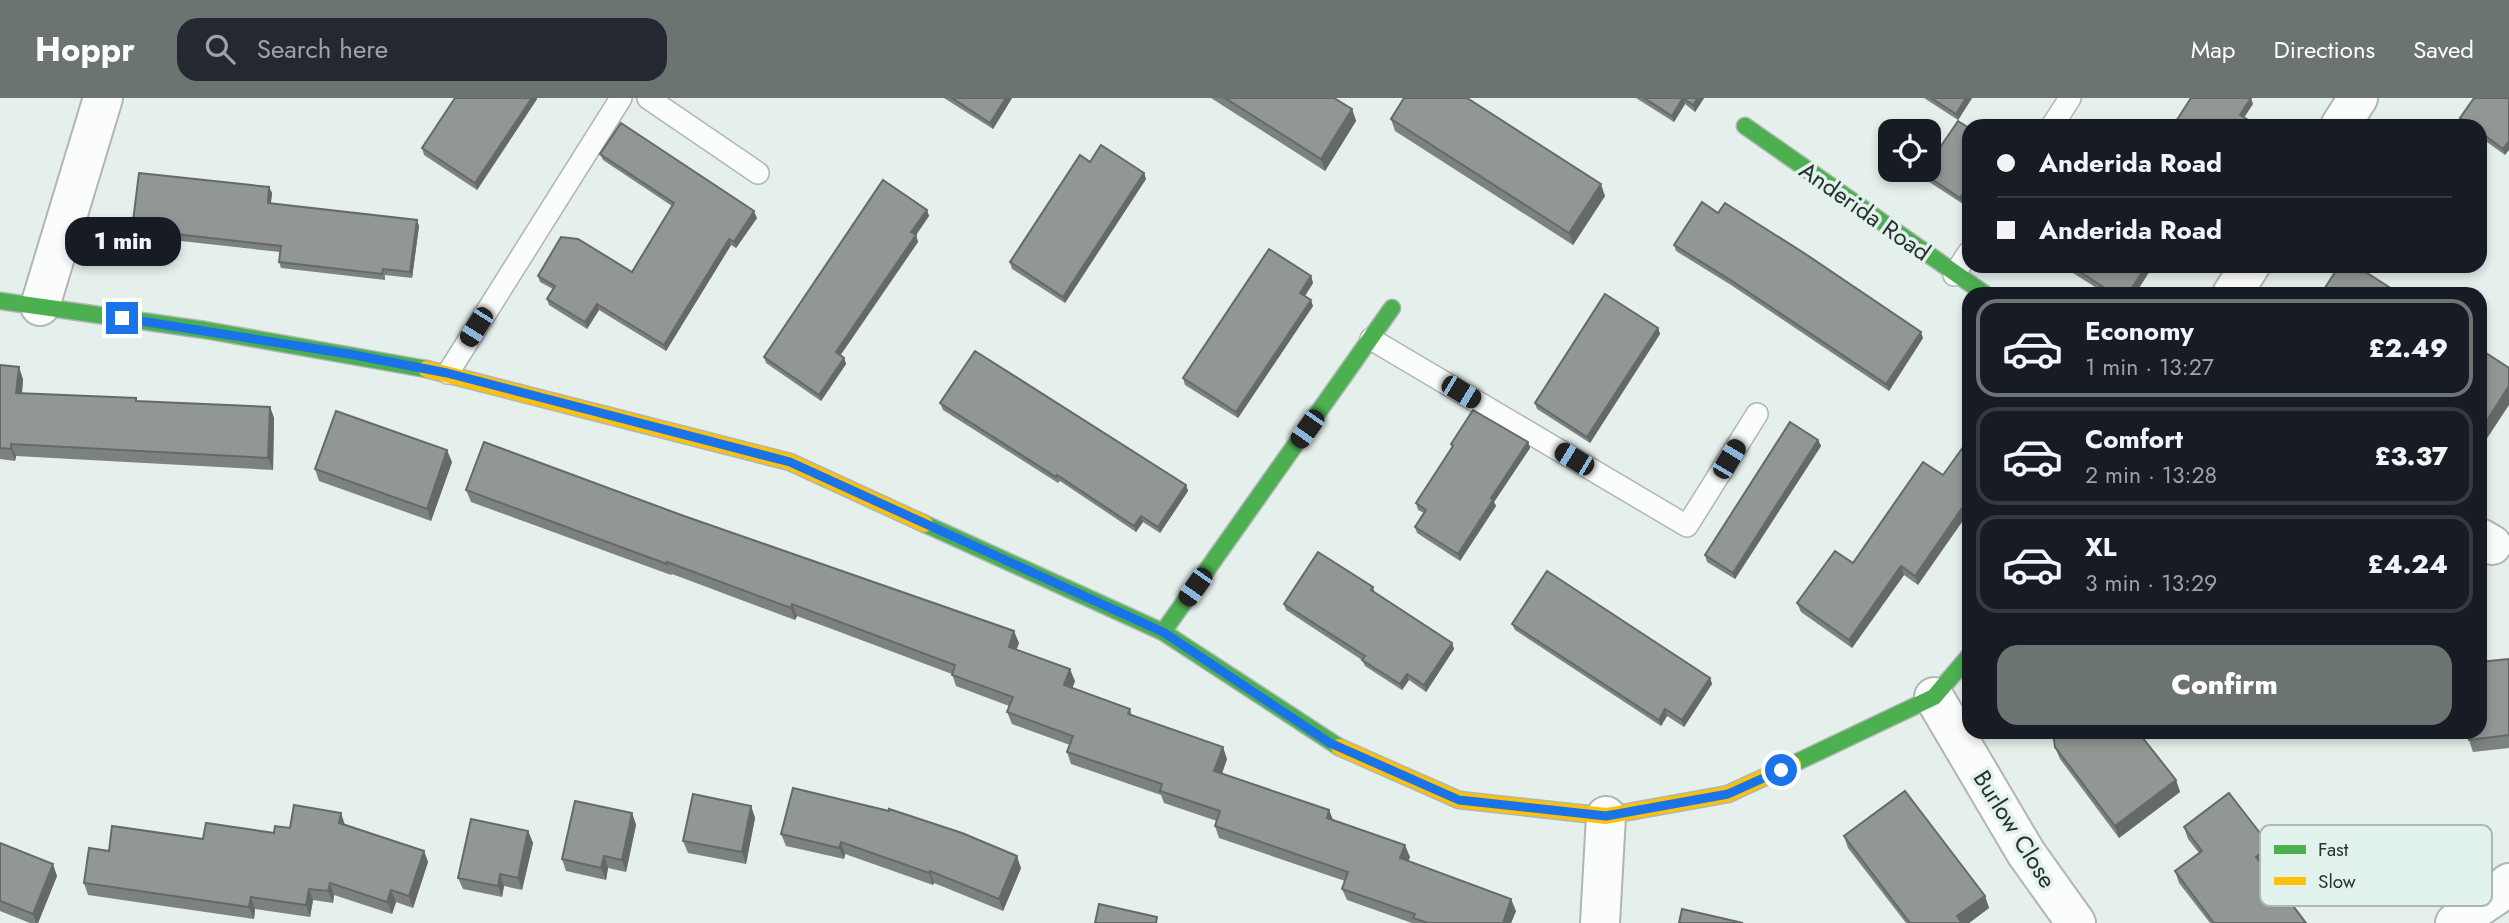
<!DOCTYPE html>
<meta charset="utf-8">
<style>
:root{--surface:#171b24;--page:#242831;--text:#f1f3f6;--muted:#9ea1a6;--line:#363941;--accent:#6c7471}
body{margin:0;font-family:Jost,sans-serif;background:var(--page);color:var(--text);height:100vh;display:flex;flex-direction:column;font-size:26px;white-space:nowrap}
*{box-sizing:border-box;margin:0}
p{font-size:23px;color:var(--muted)}
.icon{flex:none;width:38px;height:38px;fill:none;stroke:currentColor;stroke-width:2;stroke-linecap:round;stroke-linejoin:round}
.map{position:relative;flex:1;overflow:hidden}
.sheet{position:absolute;left:1962px;top:189px;width:525px;height:452px;display:flex;flex-direction:column;background:var(--surface);border-radius:21px;box-shadow:0 4px 10px #0003}
.sheet>*{flex:none}
.top-card{position:absolute;left:1962px;top:21px;width:525px;height:154px;border-radius:21px;box-shadow:0 4px 10px #0003;display:grid;align-content:center;height:154px;padding:0 35px;background:var(--surface)}
.controls{position:absolute;left:1878px;top:21px;display:grid;gap:14px}
.controls a{display:grid;place-items:center;width:63px;height:63px;border-radius:14px;background:var(--surface);box-shadow:0 4px 10px #0003;font-size:35px}
.end{position:absolute;width:32px;height:32px;margin:-16px;border:9px solid #1a73e8;background:#fff;box-shadow:0 0 0 4px #fff}
.from{border-radius:50%}
.bubble{position:absolute;height:49px;border-radius:21px;background:var(--surface);box-shadow:0 4px 10px #0003;font-size:23px;font-weight:800;line-height:49px;text-align:center}
.car{position:absolute;width:21px;height:42px;margin:-21px -10px;border-radius:9px;box-shadow:0 0 5px 2px #0007;background:linear-gradient(#222 24%,#8ab4d8 0 40%,#222 0 76%,#8ab4d8 0 86%,#222 0)}
.top-card b{display:flex;align-items:center;gap:24px;height:66px;font-size:26px}
.top-card b+b{border-top:2px solid var(--line)}
.top-card i{width:18px;height:18px;background:var(--text)}
ul{padding:12px 0 0;list-style:none}
li{display:flex;align-items:center;gap:21px;height:98px;margin:0 14px 10px;padding:0 21px;border:4px solid var(--line);border-radius:21px}
li div{flex:1}
li b{display:block;font-size:26px}
li em{font-style:normal;font-weight:800}
li.selected{border-color:var(--accent)}
li>.icon{width:63px;height:63px;stroke-width:1.5}
.cta{display:flex;gap:14px;margin-top:auto;padding:14px 35px}
.cta a{flex:1;height:80px;border-radius:21px;background:var(--accent);color:#fff;font-size:28px;font-weight:800;line-height:80px;text-align:center}
header{display:flex;align-items:center;gap:42px;box-sizing:border-box;height:98px;padding:0 35px;background:var(--accent);color:#fff}
header strong{font-size:33px}
nav{display:flex;gap:38px;margin-inline-start:auto;font-size:24px}
.search{width:490px;height:63px;background:var(--page);display:flex;align-items:center;gap:18px;box-sizing:border-box;padding:0 24px;border-radius:21px;color:var(--muted);font-size:26px}
.map>svg:first-child{display:block}
.lines{fill:none;stroke-linecap:round;stroke-linejoin:round}
.lane-casing{stroke:#afb6b3;stroke-width:24}
.street-casing{stroke:#afb6b3;stroke-width:42}
.fast-casing{stroke:#afb6b3;stroke-width:19}
.slow-casing{stroke:#afb6b3;stroke-width:19}
.lane{stroke:#fbfdfc;stroke-width:21}
.street{stroke:#fbfdfc;stroke-width:38}
.fast{stroke:#4caf50;stroke-width:16}
.slow{stroke:#ffc107;stroke-width:16}
.wall{fill:#7c8280}
.shaded-wall{fill:#656a68}
.building{fill:#909795;stroke:#656a68;stroke-width:2}
.route{stroke:#1a73e8;stroke-width:9}
.labels{text-anchor:middle;dominant-baseline:central;stroke-width:7;stroke-linejoin:round;paint-order:stroke}
.street-label{font-size:24px;fill:#2b312f;stroke:#e1f3ec}
.key{fill:#e1f3ec;stroke:#aab9b3;stroke-width:2}
.key-label{font-size:19px;fill:#2b312f}
</style>
<header>
<strong>Hoppr</strong>
<div class="search"><svg class="icon" aria-label="search" viewBox="0 0 24 24"><circle cx="10" cy="10" r="6"/><path d="M15 15l6 6"/></svg>Search here</div>
<nav><a>Map</a><a>Directions</a><a>Saved</a></nav>
</header>
<div class="map">
<svg width="2509" height="825" viewBox="0 0 2509 825">
<rect width="100%" height="100%" fill="#e5efeb"/>
<g class="lines">
<defs>
<g id="lane">
<path d="M648,0L758,75"/>
<path d="M2052,28L2070,0"/>
<path d="M1954,177L1969,154"/>
<path d="M1371,241L1687,428L1757,316"/>
<path d="M448,275L621,0"/>
</g>
<g id="street">
<path d="M2340,28L2358,0"/>
<path d="M2232,196L2250,168"/>
<path d="M40,208L103,0"/>
<path d="M2480,440L2492,447"/>
<path d="M1934,599L2026,755L2076,825"/>
<path d="M1600,825L1606,718"/>
<path d="M2455,825L2495,798L2509,785"/>
</g>
<g id="fast">
<path d="M1745,28L1985,196"/>
<path d="M0,203L205,232L426,271"/>
<path d="M925,426L1163,534L1339,649"/>
<path d="M1163,534L1392,210"/>
<path d="M1793,666L1934,599L1969,558"/>
</g>
<g id="slow">
<path d="M426,271L790,364L925,426"/>
<path d="M1339,649L1459,702L1606,718L1728,696L1793,666"/>
</g>
</defs>
<use href="#lane" class="lane-casing"/>
<use href="#street" class="street-casing"/>
<use href="#fast" class="fast-casing"/>
<use href="#slow" class="slow-casing"/>
<use href="#lane" class="lane"/>
<use href="#street" class="street"/>
<use href="#fast" class="fast"/>
<use href="#slow" class="slow"/>
</g>
<g class="wall">
<path d="M455,0H537V1L477,92L424,57L422,50Z"/>
<path d="M944,0H1012L993,31Z"/>
<path d="M1211,0H1334L1352,11L1356,23L1325,73Z"/>
<path d="M1636,0H1704L1695,14L1685,6L1674,24Z"/>
<path d="M1924,0H1972L1958,22Z"/>
<path d="M2509,0L2505,57L2480,39V28H2465L2462,26L2460,20Z"/>
<path d="M1391,21L1605,98L1573,147L1395,33Z"/>
<path d="M1969,30V97L1963,106L1926,82L1923,75Z"/>
<path d="M600,56L757,120L736,150L731,147L666,253L599,212L587,231L549,207L547,201L553,191L540,184L538,178L632,174L672,108L603,62Z"/>
<path d="M1090,64L1144,75L1146,81L1065,205L1012,171L1010,164Z"/>
<path d="M269,89L272,95L271,105L419,128L412,180L385,177V182L281,170L279,164L280,154L135,138L132,131Z"/>
<path d="M927,112L929,118L916,137L918,144L840,257L844,260L846,266L821,303L766,265L764,259Z"/>
<path d="M1718,115L1923,240L1889,293L1731,187L1676,153L1674,147Z"/>
<path d="M2071,168H2153L2135,196H2106L2073,175Z"/>
<path d="M1311,178L1313,185L1305,198L1313,208L1238,320L1185,287L1183,280Z"/>
<path d="M1658,230L1660,236L1590,345L1537,311L1535,305Z"/>
<path d="M0,267L23,281L22,295L136,300L137,303L270,309L274,320L273,372L16,358L15,363L0,361Z"/>
<path d="M940,305L1186,387L1188,393L1160,435L1143,424L1136,434L1060,383L1058,385L943,312Z"/>
<path d="M1818,342L1821,348L1735,481L1707,464L1705,457Z"/>
<path d="M1528,344L1530,350L1494,404L1496,408L1460,463L1417,435L1415,429L1424,415L1418,412L1416,405L1452,350L1451,346Z"/>
<path d="M452,364L431,423L319,383L315,371Z"/>
<path d="M1943,377L1918,487L1904,477L1852,550L1801,514L1797,505L1853,465Z"/>
<path d="M466,392L1019,545L1016,552L1075,583L1072,590L1130,611L1132,618L1227,661L1222,675L1333,722L1410,759L1408,763L1516,813L1511,825H1412L1347,802L1342,791L1345,783L1219,740L1215,728L1217,723L1164,705L1161,697L1071,666L1067,654L1070,647L1012,626L1007,614L1009,608L956,588L952,576L797,518L795,522L672,476L671,477L471,404Z"/>
<path d="M1373,489L1375,495L1452,545L1454,551L1426,594L1409,582L1402,592L1365,568L1362,562L1286,512L1284,506Z"/>
<path d="M1512,526L1710,580L1712,586L1684,629L1667,618L1661,628L1515,532Z"/>
<path d="M2509,561V650L2473,654L2469,642Z"/>
<path d="M2055,649L2176,682L2180,694L2119,740L2060,661Z"/>
<path d="M751,708L755,720L746,766L688,755L683,743Z"/>
<path d="M632,715L636,727L626,774L608,770L606,782L566,773L562,761Z"/>
<path d="M345,726L424,753L428,764L413,810L396,804L392,816L334,797L333,805L313,802L310,819L255,811L254,821L88,797L84,785L109,753L203,741L274,735L290,730Z"/>
<path d="M2184,729L2274,760L2263,768L2306,825H2210L2179,785L2175,773L2199,755L2188,741Z"/>
<path d="M528,733L533,745L522,792L504,788L502,799L463,791L458,780Z"/>
<path d="M781,736L1021,770L1003,813L934,785L933,787L845,756L844,761L786,748Z"/>
<path d="M1844,738L1985,798L1989,810L1969,825H1906L1848,750Z"/>
<path d="M0,745L57,778L38,825H30L0,813Z"/>
</g>
<g class="shaded-wall">
<path d="M532,0H537V1L477,92L475,85Z"/>
<path d="M1006,0H1012L993,31L990,25Z"/>
<path d="M1683,0L1685,6L1674,24L1672,18Z"/>
<path d="M1698,0H1704L1695,14L1693,7Z"/>
<path d="M1966,0H1972L1958,22L1956,16Z"/>
<path d="M2251,0L2253,6L2242,23L2240,17Z"/>
<path d="M1352,11L1356,23L1325,73L1321,61Z"/>
<path d="M2509,43V52L2505,57L2503,51Z"/>
<path d="M1144,75L1146,81L1065,205L1063,199Z"/>
<path d="M1601,86L1605,98L1573,147L1569,135Z"/>
<path d="M269,89L272,95L270,111L268,105Z"/>
<path d="M1967,90L1969,97L1963,106L1960,100Z"/>
<path d="M927,112L929,118L914,140L911,134Z"/>
<path d="M754,113L757,120L736,150L734,144Z"/>
<path d="M417,122L419,128L412,180L410,174Z"/>
<path d="M916,137L918,144L838,261L836,254Z"/>
<path d="M729,141L731,147L666,253L664,247Z"/>
<path d="M2146,168H2153L2135,196H2128Z"/>
<path d="M1311,178L1313,185L1303,201L1300,195Z"/>
<path d="M1311,202L1313,208L1238,320L1236,314Z"/>
<path d="M597,206L599,212L587,231L585,224Z"/>
<path d="M1658,230L1660,236L1590,345L1587,339Z"/>
<path d="M1921,234L1923,240L1889,293L1886,286Z"/>
<path d="M844,260L846,266L821,303L819,297Z"/>
<path d="M19,269L23,281L21,307L16,295Z"/>
<path d="M2509,288V307L2480,351V333Z"/>
<path d="M270,309L274,320L273,372L268,360Z"/>
<path d="M1818,342L1821,348L1735,481L1733,475Z"/>
<path d="M1528,344L1530,350L1494,404L1496,408L1460,463L1458,456L1491,400Z"/>
<path d="M11,346L16,358L15,363L11,351Z"/>
<path d="M447,352L452,364L431,423L427,411Z"/>
<path d="M1186,387L1188,393L1160,435L1158,429Z"/>
<path d="M1969,400V414L1918,487L1915,478Z"/>
<path d="M1141,418L1143,424L1136,434L1134,428Z"/>
<path d="M1901,468L1904,477L1852,550L1849,542Z"/>
<path d="M792,506L797,518L795,522L791,510Z"/>
<path d="M1014,533L1019,545L1013,561L1009,549Z"/>
<path d="M1452,545L1454,551L1426,594L1424,587Z"/>
<path d="M1070,571L1075,583L1069,599L1064,587Z"/>
<path d="M1407,576L1409,582L1402,592L1400,586Z"/>
<path d="M1710,580L1712,586L1684,629L1682,622Z"/>
<path d="M1665,611L1667,618L1661,628L1659,622Z"/>
<path d="M1223,649L1227,661L1219,684L1214,673Z"/>
<path d="M2176,682L2180,694L2119,740L2115,728Z"/>
<path d="M751,708L755,720L746,766L742,754Z"/>
<path d="M1329,712L1334,724L1327,720Z"/>
<path d="M341,715L345,727L339,725Z"/>
<path d="M632,715L636,727L626,774L622,762Z"/>
<path d="M528,733L533,745L522,792L518,780Z"/>
<path d="M841,744L845,756L844,761L839,750Z"/>
<path d="M1405,747L1410,759L1405,772L1400,760Z"/>
<path d="M2270,748L2274,760L2260,771L2256,759Z"/>
<path d="M424,753L428,764L413,810L409,798Z"/>
<path d="M604,758L608,770L606,782L601,770Z"/>
<path d="M1017,758L1021,770L1003,813L999,801Z"/>
<path d="M53,766L57,778L38,825H36L33,816Z"/>
<path d="M930,773L934,785L933,787L929,775Z"/>
<path d="M500,776L504,788L502,799L498,788Z"/>
<path d="M330,785L334,797L333,805L328,793Z"/>
<path d="M309,791L313,802L310,819L306,807Z"/>
<path d="M391,792L396,804L392,816L387,804Z"/>
<path d="M1985,798L1989,810L1969,825H1960L1957,818Z"/>
<path d="M251,799L255,811L254,821L249,809Z"/>
<path d="M1511,801L1516,813L1511,825H1503Z"/>
</g>
<g class="building">
<path d="M455,0H532L475,85L422,50Z"/>
<path d="M952,0H1006L990,25Z"/>
<path d="M1225,0H1334L1352,11L1321,61Z"/>
<path d="M1404,0H1467L1601,86L1569,135L1391,21Z"/>
<path d="M1644,0H1698L1693,7L1683,0L1672,18Z"/>
<path d="M1931,0H1966L1956,16Z"/>
<path d="M2191,0H2251L2240,17L2250,23L2247,28H2173Z"/>
<path d="M2474,0H2509V43L2503,51L2480,34V28H2471L2460,20Z"/>
<path d="M1958,23L1969,30V91L1967,90L1960,100L1923,75L1926,72H1928V67Z"/>
<path d="M621,25L754,113L734,144L729,141L664,247L597,206L585,224L547,201L555,188L538,178L561,139L578,141L632,174L674,105L600,56Z"/>
<path d="M1101,47L1144,75L1063,199L1010,164L1080,57L1090,64Z"/>
<path d="M139,75L269,89L268,105L417,122L410,174L383,171L382,176L279,164L281,148L132,131Z"/>
<path d="M883,82L927,112L911,134L916,137L836,254L844,260L819,297L764,259Z"/>
<path d="M1702,104L1718,115L1725,105L1804,155L1921,234L1886,286L1729,181L1674,147Z"/>
<path d="M1269,151L1311,178L1300,195L1311,202L1236,314L1183,280Z"/>
<path d="M2071,168H2146L2128,196H2114Z"/>
<path d="M2339,168H2356L2389,189L2387,192L2393,196H2321Z"/>
<path d="M1605,196L1658,230L1587,339L1535,305Z"/>
<path d="M2480,251L2509,270V288L2480,333Z"/>
<path d="M975,253L1186,387L1158,429L1141,418L1134,428L1057,377L1056,379L940,305Z"/>
<path d="M0,267L19,269L16,295L136,300V303L270,309L268,360L11,346V351L0,350Z"/>
<path d="M1473,312L1528,344L1491,400L1493,402L1458,456L1415,429L1426,412L1416,405L1453,348L1451,346Z"/>
<path d="M336,313L447,352L427,411L315,371Z"/>
<path d="M1790,324L1818,342L1733,475L1705,457Z"/>
<path d="M1969,341V400L1915,478L1901,468L1849,542L1797,505L1835,453L1853,465L1923,364L1943,377Z"/>
<path d="M484,344L684,418L1014,533L1009,549L1070,571L1064,587L1130,611L1128,616L1223,649L1214,673L1329,712L1327,720L1405,747L1400,760L1511,801L1503,825H1428L1413,820L1415,816L1342,791L1348,774L1215,728L1220,713L1160,693L1162,686L1067,654L1073,638L1007,614L1013,599L952,577L955,567L792,506L791,510L667,464V466L466,392Z"/>
<path d="M1318,454L1373,489L1371,492L1452,545L1424,587L1407,576L1400,586L1362,562L1365,558L1284,506Z"/>
<path d="M1547,473L1710,580L1682,622L1665,611L1659,622L1512,526Z"/>
<path d="M2509,561V637L2469,642L2468,634H2480V564Z"/>
<path d="M2053,634H2138L2176,682L2115,728L2055,649Z"/>
<path d="M793,690L889,713V711L962,735L1017,758L999,801L930,773L929,775L841,744L839,750L781,736Z"/>
<path d="M1905,693L1985,798L1957,818L1962,825H1910L1844,738Z"/>
<path d="M2229,695L2270,748L2256,759L2306,825H2214L2175,773L2202,753L2184,729Z"/>
<path d="M693,696L751,708L742,754L683,743Z"/>
<path d="M575,703L632,715L622,762L604,758L601,770L562,761Z"/>
<path d="M294,707L341,715L339,725L424,753L409,798L391,792L387,804L330,785L328,793L309,791L306,807L251,799L249,809L84,785L89,750L109,753L112,728L203,741L206,725L274,735L275,728L290,730Z"/>
<path d="M471,721L528,733L518,780L500,776L498,788L458,780Z"/>
<path d="M0,745L53,766L33,816L0,803Z"/>
<path d="M1099,806L1157,819L1156,825H1095Z"/>
<path d="M1682,811L1743,825H1679Z"/>
</g>
<g class="lines">
<path class="route" d="M122,220L349,256L447,275L790,364L1163,534L1330,645L1459,702L1606,718L1728,696L1781,672"/>
</g>
<g class="labels">
<g class="street-label">
<text transform="translate(1865 113) rotate(35)">Anderida Road</text>
<text transform="translate(2015 731) rotate(58)">Burlow Close</text>
</g>
</g>
<rect x="2260" y="727" width="232" height="81" rx="10" class="key"/>
<rect x="2274" y="747" width="32" height="9" fill="#4caf50"/>
<rect x="2274" y="779" width="32" height="8" fill="#ffc107"/>
<g class="key-label">
<text x="2318" y="758">Fast</text>
<text x="2318" y="790">Slow</text>
</g>
</svg>
<div class="controls">
<a><svg class="icon" aria-label="locate" viewBox="0 0 24 24"><circle cx="12" cy="12" r="6"/><path d="M12 2v4M12 18v4M2 12h4M18 12h4"/></svg></a>
</div>
<i class="end from" style="left:1781px;top:672px"></i>
<i class="end" style="left:122px;top:220px"></i>
<div class="bubble" style="left:65px;top:119px;width:116px">1 min</div>
<i class="car" style="left:476px;top:229px;rotate:212deg"></i>
<i class="car" style="left:1461px;top:294px;rotate:121deg"></i>
<i class="car" style="left:1307px;top:331px;rotate:215deg"></i>
<i class="car" style="left:1574px;top:361px;rotate:301deg"></i>
<i class="car" style="left:1729px;top:361px;rotate:31deg"></i>
<i class="car" style="left:1195px;top:489px;rotate:215deg"></i>
<div class="top-card">
<b><i class="from"></i>Anderida Road</b>
<b><i></i>Anderida Road</b>
</div>
<section class="sheet">
<ul>
<li class="selected"><svg class="icon" aria-label="car" viewBox="0 0 24 24"><path d="M5 17H2v-5l4-1 3-4h7l3 4 3 1v5h-3M9 17h6M6 11h13"/><circle cx="7" cy="17" r="2"/><circle cx="17" cy="17" r="2"/></svg><div><b>Economy</b><p>1 min · 13:27</p></div><em>£2.49</em></li>
<li><svg class="icon" aria-label="car" viewBox="0 0 24 24"><path d="M5 17H2v-5l4-1 3-4h7l3 4 3 1v5h-3M9 17h6M6 11h13"/><circle cx="7" cy="17" r="2"/><circle cx="17" cy="17" r="2"/></svg><div><b>Comfort</b><p>2 min · 13:28</p></div><em>£3.37</em></li>
<li><svg class="icon" aria-label="car" viewBox="0 0 24 24"><path d="M5 17H2v-5l4-1 3-4h7l3 4 3 1v5h-3M9 17h6M6 11h13"/><circle cx="7" cy="17" r="2"/><circle cx="17" cy="17" r="2"/></svg><div><b>XL</b><p>3 min · 13:29</p></div><em>£4.24</em></li>
</ul>
<div class="cta"><a>Confirm</a></div>
</section>
</div>
